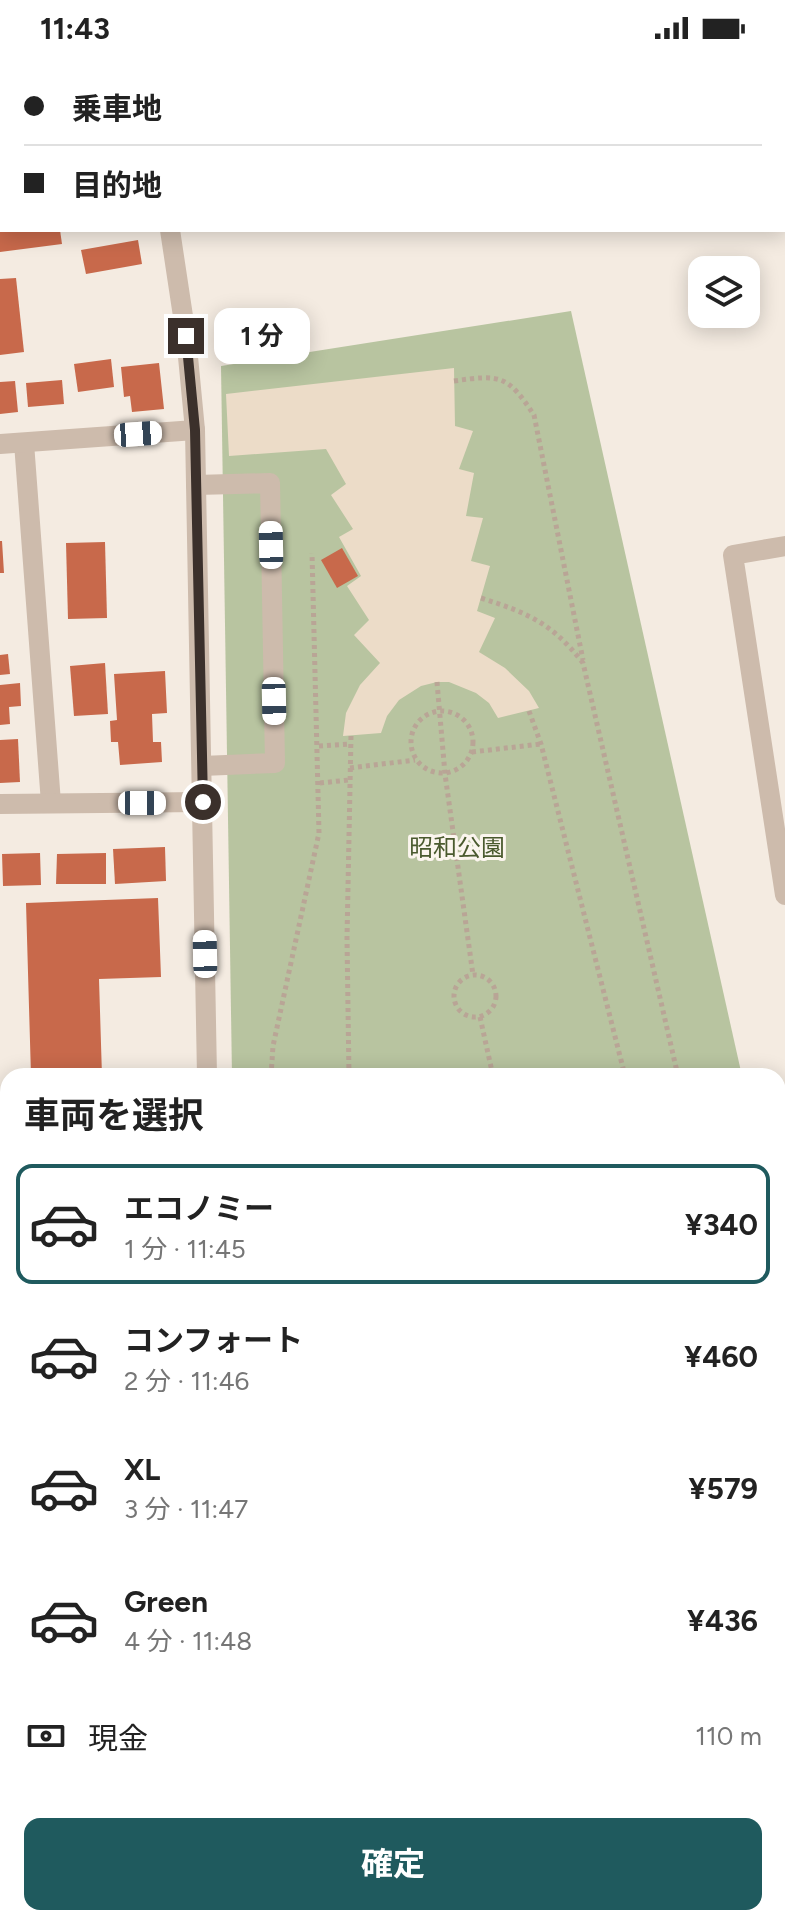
<!DOCTYPE html>
<html lang="ja">
<meta charset="utf-8">
<style>
:root{--surface:#fff;--page:#f6f6f6;--text:#222;--muted:#767676;--line:#e0e0e0;--accent:#1f5a5e}
body{margin:0;font-family:Figtree,"Noto Sans JP",sans-serif;background:var(--page);color:var(--text);height:100vh;display:flex;flex-direction:column;font-size:30px;white-space:nowrap}
*{box-sizing:border-box;margin:0}
p{font-size:26px;color:var(--muted)}
.icon{flex:none;width:44px;height:44px;fill:none;stroke:currentColor;stroke-width:2;stroke-linecap:round;stroke-linejoin:round}
.map{position:relative;flex:1;overflow:hidden}
.drawer{position:absolute;left:0px;top:1012px;width:786px;height:858px;display:flex;flex-direction:column;background:var(--surface);border-radius:24px 24px 0 0;box-shadow:0 4px 20px #0003}
.drawer>*{flex:none}
.guide{position:absolute;left:0px;top:0px;width:786px;height:176px;box-shadow:0 4px 20px #0003;display:grid;align-content:center;height:176px;padding:0 24px;background:var(--surface)}
.tools{position:absolute;left:688px;top:200px;display:grid;gap:16px}
.tools a{display:grid;place-items:center;width:72px;height:72px;border-radius:16px;background:var(--surface);box-shadow:0 4px 20px #0003;font-size:40px}
.end{position:absolute;width:36px;height:36px;margin:-18px;border:10px solid #3b302b;background:#fff;box-shadow:0 0 0 4px #fff}
.from{border-radius:50%}
.bubble{position:absolute;height:56px;border-radius:16px;background:var(--surface);box-shadow:0 4px 20px #0003;font-size:26px;font-weight:700;line-height:56px;text-align:center}
.car{position:absolute;width:24px;height:48px;margin:-24px -12px;border-radius:10px;box-shadow:0 0 6px 2px #0007;background:linear-gradient(#fff 24%,#345 0 40%,#fff 0 76%,#345 0 86%,#fff 0)}
.guide b{display:flex;align-items:center;gap:28px;height:76px;font-size:30px}
.guide b+b{border-top:2px solid var(--line)}
.guide i{width:20px;height:20px;background:var(--text)}
ul{padding:0;list-style:none}
li{display:flex;align-items:center;gap:24px;height:120px;margin:0 16px 12px;padding:0 8px;border:4px solid transparent;border-radius:16px}
li div{flex:1}
li b{display:block;font-size:30px}
li em{font-style:normal;font-weight:700}
li.selected{border-color:var(--accent)}
li>.icon{width:72px;height:72px;stroke-width:1.5}
h2{padding:0 24px;font-size:36px;line-height:96px}
.pay{display:flex;align-items:center;gap:20px;height:88px;padding:0 24px;font-size:30px}
.pay p{margin-inline-start:auto}
.primary-button{display:flex;gap:16px;margin-top:auto;padding:16px 24px}
.primary-button a{flex:1;height:92px;border-radius:16px;background:var(--accent);color:#fff;font-size:32px;font-weight:700;line-height:92px;text-align:center}
.status{display:flex;justify-content:space-between;align-items:center;height:56px;padding:0 40px;background:var(--surface);direction:ltr}
.status svg{height:22px;fill:currentColor}
.map>svg:first-child{display:block}
.green{fill:#b8c4a0}
.plaza{fill:#ecdcc8}
.building{fill:#c8694b}
.lines{fill:none;stroke-linecap:round;stroke-linejoin:round}
.path{stroke:#b9a596;stroke-width:5;stroke-dasharray:4 4;stroke-linecap:butt}
.minor{stroke:#cdbbac;stroke-width:20}
.route{stroke:#3b302b;stroke-width:10}
.labels{text-anchor:middle;dominant-baseline:central;stroke-width:6;stroke-linejoin:round;paint-order:stroke}
.park-label{font-size:24px;fill:#4a5a2e;stroke:#fbf5ee}
</style>
<div class="status"><b>11:43</b><svg viewBox="0 0 49 12"><path d="M0 12V9h3v3zM5 12V6h3v6zM10 12V3h3v9zM15 12V0h3v12zM26 1h20v11H26zM47 4h2v5h-2z"/></svg></div>
<div class="map">
<svg width="785" height="1869" viewBox="0 0 785 1869">
<rect width="100%" height="100%" fill="#f4ebe1"/>
<g class="green">
<path d="M571,255L742,1020H232L221,310Z"/>
<path d="M778,1179L785,1210V1869H222V1862H778Z"/>
</g>
<path class="plaza" d="M454,312L455,370L473,375L459,413L474,417L466,460L483,462L471,505L490,510L477,555L495,562L479,596L505,612L529,635L539,652L498,662L489,647L476,637L449,626H437L421,630L399,644L387,660L381,677L343,680L346,657L360,629L380,607L354,579L369,564L347,530L361,520L339,481L353,473L331,439L346,428L326,393L229,400L226,338Z"/>
<g class="building">
<path d="M0,174H60L62,188L0,196Z"/>
<path d="M138,184L142,208L86,218L81,194Z"/>
<path d="M16,222L24,296L0,299V223Z"/>
<path d="M111,303L114,331L78,336L74,308Z"/>
<path d="M159,307L164,353L132,356L130,340L124,341L121,311Z"/>
<path d="M62,324L64,348L28,351L26,327Z"/>
<path d="M15,325L18,356L0,358V326Z"/>
<path d="M0,485H2L4,517H0Z"/>
<path d="M105,486L107,562L68,563L66,487Z"/>
<path d="M342,492L358,520L337,532L321,504Z"/>
<path d="M8,598L10,618L0,619V599Z"/>
<path d="M105,607L108,658L74,660L70,610Z"/>
<path d="M165,615L167,657L152,658L153,686H161L162,706L120,709L118,686H111L110,665L117,664L114,618Z"/>
<path d="M20,627L21,650L9,651L10,668L0,669V629Z"/>
<path d="M18,683L20,726L0,727V684Z"/>
<path d="M165,791L166,825L115,828L113,793Z"/>
<path d="M40,797L41,829L3,830L2,798Z"/>
<path d="M106,797V828H56L57,798Z"/>
<path d="M158,842L161,921L99,923L102,1020H31L26,847Z"/>
</g>
<g class="lines">
<g class="path">
<path d="M454,325C502,318 508,320 534,359L583,604"/>
<path d="M481,542C528,557 552,567 583,607L678,1020"/>
<path d="M437,626L445,718L473,919"/>
<circle cx="442" cy="686" r="31"/>
<path d="M529,655L541,688L625,1020"/>
<path d="M319,690L350,688"/>
<path d="M472,696L541,688"/>
<path d="M350,712L415,704"/>
<path d="M320,727L349,724"/>
<circle cx="475" cy="940" r="21"/>
<path d="M480,961L493,1020"/>
<path d="M271,1020L273,990L319,777L312,497"/>
<path d="M349,1020L347,882L351,679"/>
<path d="M778,1456L785,1487"/>
<path d="M353,1862L354,1869"/>
</g>
<g class="minor">
<path d="M144,0L145,2"/>
<path d="M170,174L186,280L195,374L207,1020"/>
<path d="M24,387L51,747"/>
<path d="M0,388L195,374"/>
<path d="M196,429L270,427L275,707L202,710"/>
<path d="M785,490L733,499L785,839"/>
<path d="M0,748L203,746"/>
<path d="M0,1046H8"/>
<path d="M193,1869V1862"/>
</g>
</g>
<g class="lines">
<path class="route" d="M186,280L195,374L203,746"/>
</g>
<g class="labels">
<g class="park-label">
<text x="457" y="791">昭和公園</text>
</g>
</g>
</svg>
<div class="tools">
<a><svg class="icon" aria-label="layers" viewBox="0 0 24 24"><path d="M12 4l9 5-9 5-9-5zM3 14l9 5 9-5"/></svg></a>
</div>
<i class="end from" style="left:203px;top:746px"></i>
<i class="end" style="left:186px;top:280px"></i>
<div class="bubble" style="left:214px;top:252px;width:96px">1 分</div>
<i class="car" style="left:138px;top:378px;rotate:86deg"></i>
<i class="car" style="left:271px;top:489px;rotate:359deg"></i>
<i class="car" style="left:274px;top:645px;rotate:179deg"></i>
<i class="car" style="left:142px;top:747px;rotate:90deg"></i>
<i class="car" style="left:205px;top:898px;rotate:359deg"></i>
<div class="guide">
<b><i class="from"></i>乗車地</b>
<b><i></i>目的地</b>
</div>
<section class="drawer">
<h2>車両を選択</h2>
<ul>
<li class="selected"><svg class="icon" aria-label="car" viewBox="0 0 24 24"><path d="M5 17H2v-5l4-1 3-4h7l3 4 3 1v5h-3M9 17h6M6 11h13"/><circle cx="7" cy="17" r="2"/><circle cx="17" cy="17" r="2"/></svg><div><b>エコノミー</b><p>1 分 · 11:45</p></div><em>¥340</em></li>
<li><svg class="icon" aria-label="car" viewBox="0 0 24 24"><path d="M5 17H2v-5l4-1 3-4h7l3 4 3 1v5h-3M9 17h6M6 11h13"/><circle cx="7" cy="17" r="2"/><circle cx="17" cy="17" r="2"/></svg><div><b>コンフォート</b><p>2 分 · 11:46</p></div><em>¥460</em></li>
<li><svg class="icon" aria-label="car" viewBox="0 0 24 24"><path d="M5 17H2v-5l4-1 3-4h7l3 4 3 1v5h-3M9 17h6M6 11h13"/><circle cx="7" cy="17" r="2"/><circle cx="17" cy="17" r="2"/></svg><div><b>XL</b><p>3 分 · 11:47</p></div><em>¥579</em></li>
<li><svg class="icon" aria-label="car" viewBox="0 0 24 24"><path d="M5 17H2v-5l4-1 3-4h7l3 4 3 1v5h-3M9 17h6M6 11h13"/><circle cx="7" cy="17" r="2"/><circle cx="17" cy="17" r="2"/></svg><div><b>Green</b><p>4 分 · 11:48</p></div><em>¥436</em></li>
</ul>
<div class="pay"><svg class="icon" aria-label="cash" viewBox="0 0 24 24"><path d="M3 7h18v10H3z"/><circle cx="12" cy="12" r="2"/></svg>現金<p>110 m</p></div>
<div class="primary-button"><a>確定</a></div>
</section>
</div>
